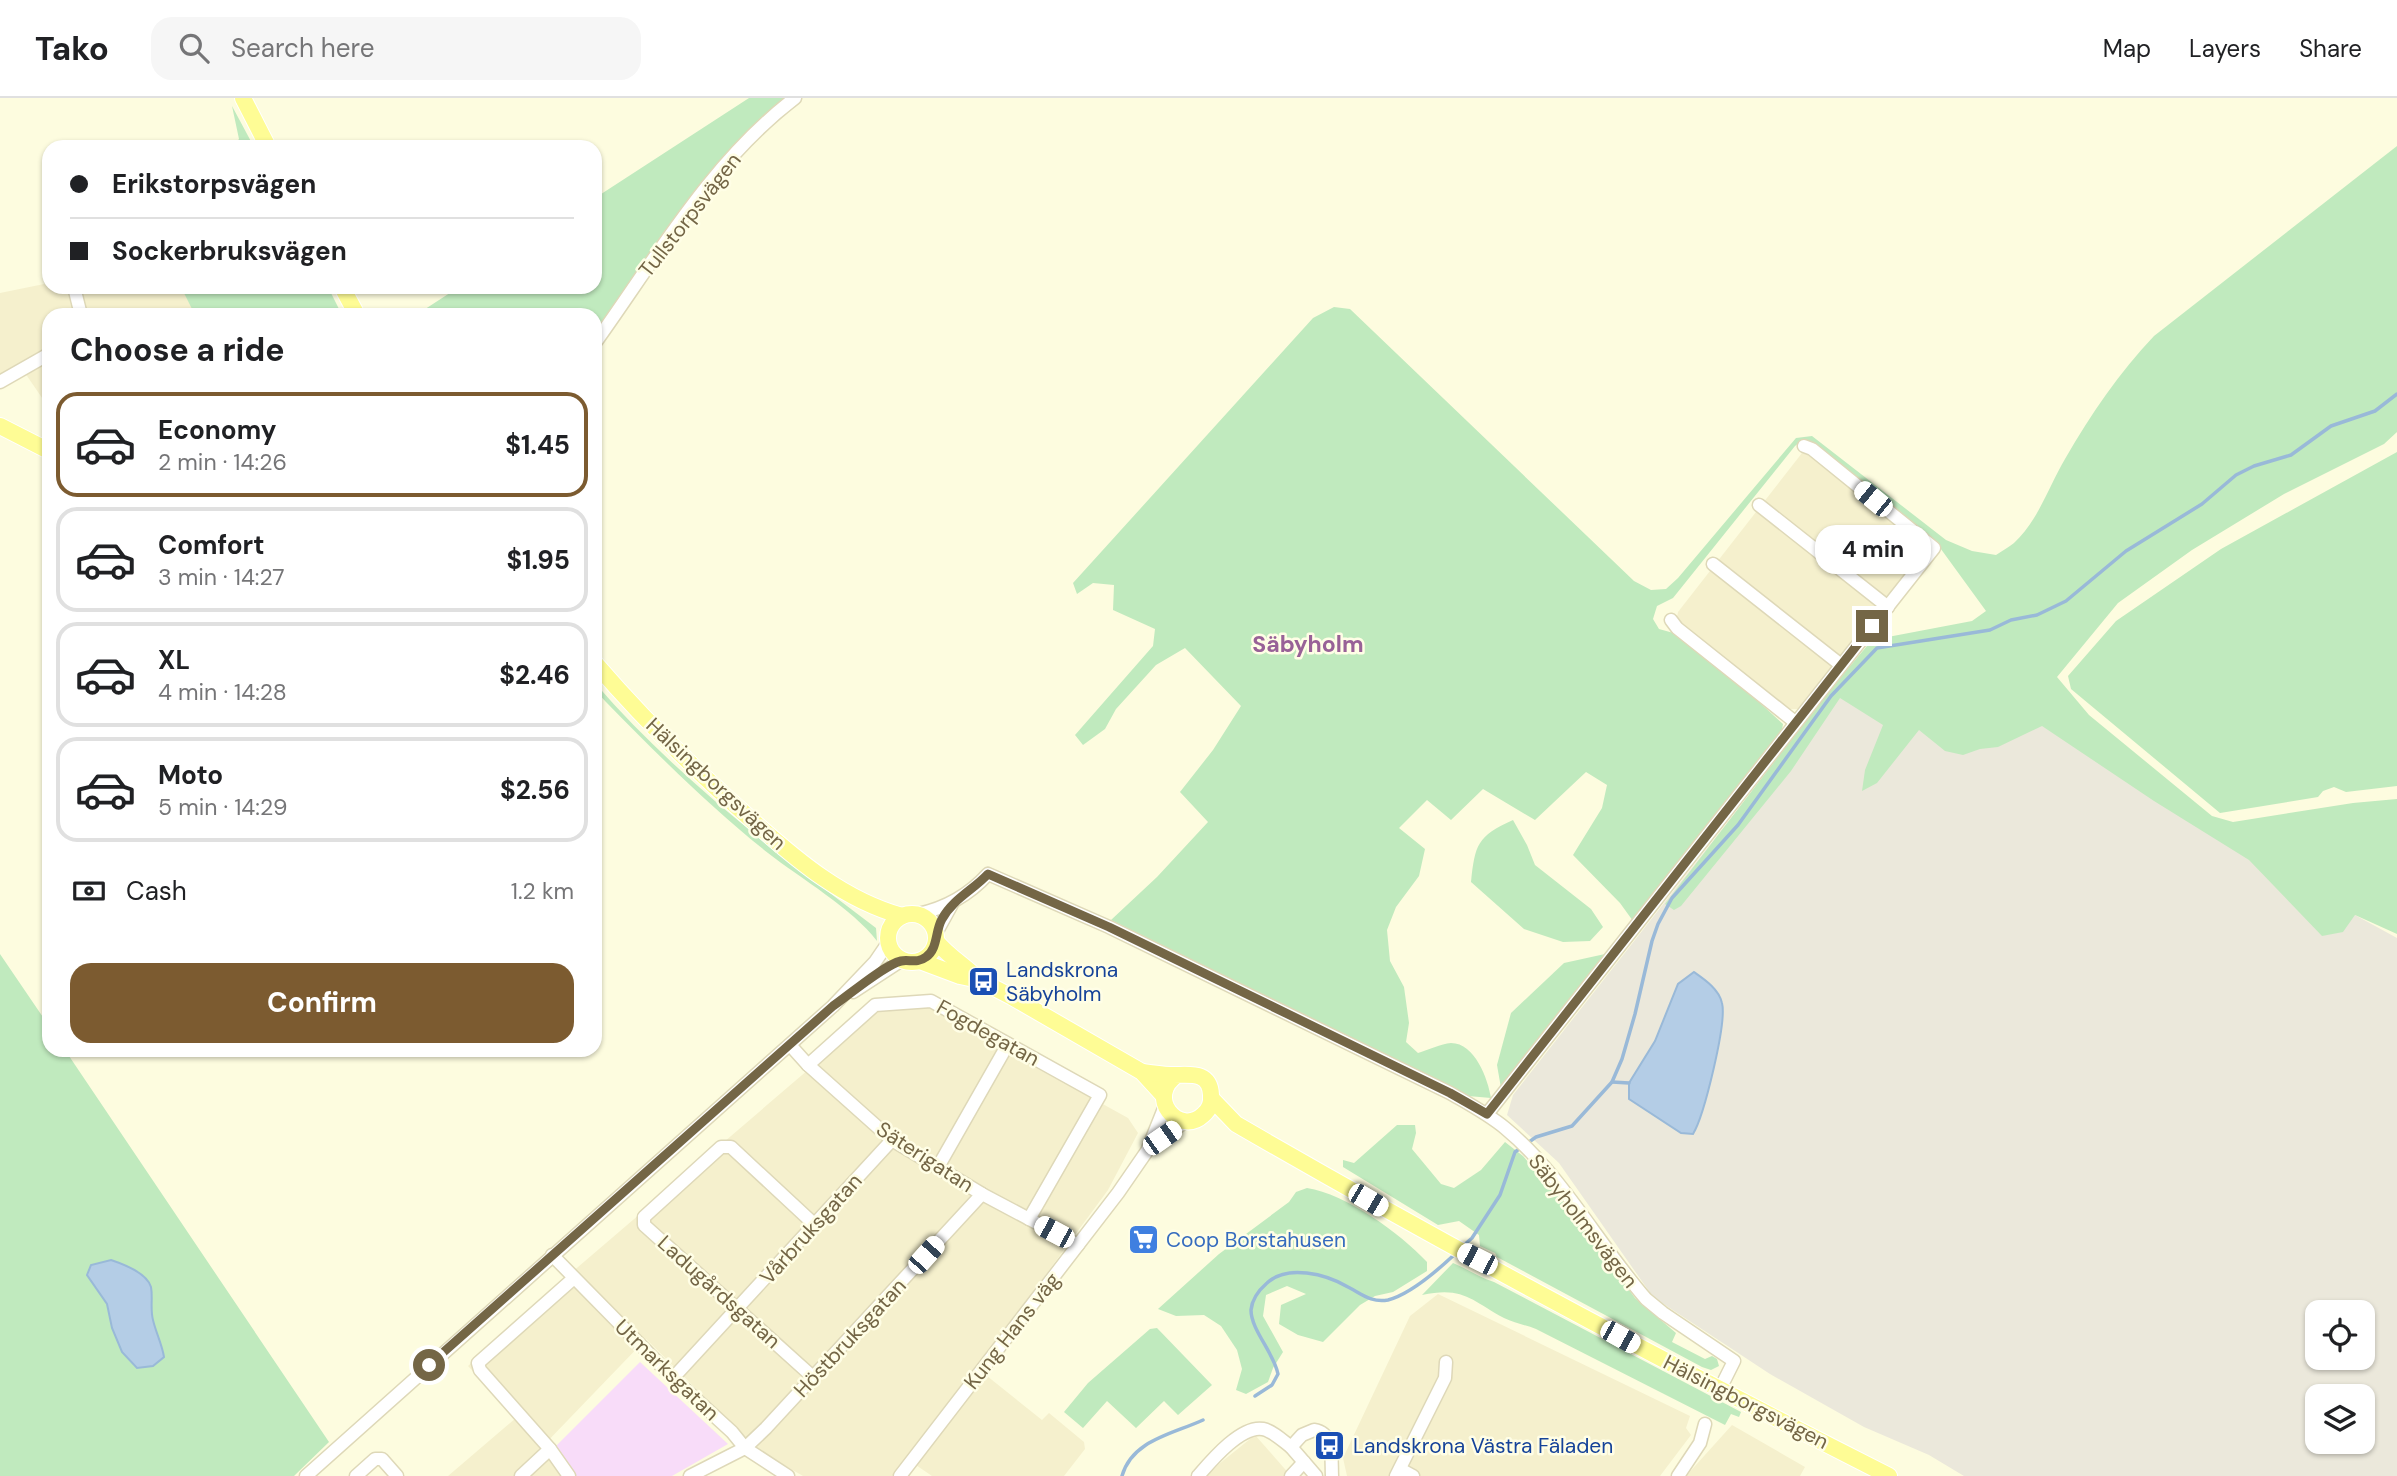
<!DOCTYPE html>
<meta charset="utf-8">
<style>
:root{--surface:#fff;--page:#f6f6f6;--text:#202124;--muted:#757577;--line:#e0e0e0;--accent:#7c5b30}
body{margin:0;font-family:"DM Sans",sans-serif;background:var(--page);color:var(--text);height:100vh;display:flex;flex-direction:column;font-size:26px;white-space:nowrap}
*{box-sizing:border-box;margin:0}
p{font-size:23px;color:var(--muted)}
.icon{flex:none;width:38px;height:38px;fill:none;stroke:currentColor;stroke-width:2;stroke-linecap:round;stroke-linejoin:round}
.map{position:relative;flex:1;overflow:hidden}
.panel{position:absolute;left:42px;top:210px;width:560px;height:749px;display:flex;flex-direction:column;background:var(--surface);border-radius:21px;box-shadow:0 2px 5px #0004}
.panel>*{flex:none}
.banner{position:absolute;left:42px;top:42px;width:560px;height:154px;border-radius:21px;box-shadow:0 2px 5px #0004;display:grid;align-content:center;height:154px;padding:0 28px;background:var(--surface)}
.tools{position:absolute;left:2305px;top:1202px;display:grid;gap:14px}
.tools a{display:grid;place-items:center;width:70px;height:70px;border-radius:14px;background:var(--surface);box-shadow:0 2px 5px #0004;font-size:35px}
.end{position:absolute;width:32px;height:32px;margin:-16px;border:9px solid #746646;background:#fff;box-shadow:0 0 0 4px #fff}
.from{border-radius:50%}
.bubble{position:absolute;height:49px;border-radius:21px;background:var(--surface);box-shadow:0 2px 5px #0004;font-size:23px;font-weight:700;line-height:49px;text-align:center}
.car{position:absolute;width:21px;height:42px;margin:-21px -10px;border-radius:9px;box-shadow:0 0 5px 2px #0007;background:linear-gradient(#fff 24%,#345 0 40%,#fff 0 76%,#345 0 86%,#fff 0)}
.banner b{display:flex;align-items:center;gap:24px;height:66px;font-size:26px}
.banner b+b{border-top:2px solid var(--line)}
.banner i{width:18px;height:18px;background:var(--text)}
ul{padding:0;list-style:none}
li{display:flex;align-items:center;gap:21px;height:105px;margin:0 14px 10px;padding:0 14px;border:4px solid var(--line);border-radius:21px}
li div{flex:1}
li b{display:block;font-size:26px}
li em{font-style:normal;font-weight:700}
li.current{border-color:var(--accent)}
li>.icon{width:63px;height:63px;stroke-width:1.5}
h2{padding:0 28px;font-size:32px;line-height:84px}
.pay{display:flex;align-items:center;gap:18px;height:77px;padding:0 28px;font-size:26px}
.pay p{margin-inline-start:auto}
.cta{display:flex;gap:14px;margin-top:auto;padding:14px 28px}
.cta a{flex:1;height:80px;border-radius:21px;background:var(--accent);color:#fff;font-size:28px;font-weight:700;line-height:80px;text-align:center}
header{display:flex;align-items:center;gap:42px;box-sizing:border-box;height:98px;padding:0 35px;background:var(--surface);border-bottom:2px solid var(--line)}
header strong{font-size:33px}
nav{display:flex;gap:38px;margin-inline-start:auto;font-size:24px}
.search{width:490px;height:63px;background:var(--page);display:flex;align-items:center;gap:18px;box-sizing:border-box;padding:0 24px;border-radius:21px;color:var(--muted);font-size:26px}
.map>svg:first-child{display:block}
.residential{fill:#f5f0cd}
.industrial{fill:#ebe8db;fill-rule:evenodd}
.education{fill:#f8dcf9}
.green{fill:#c0eabe}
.water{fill:#b4cde6;stroke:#99b9d8;stroke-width:2}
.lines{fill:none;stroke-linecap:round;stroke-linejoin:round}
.stream{stroke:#99b9d8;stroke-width:3.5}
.minor-casing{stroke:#ded8b8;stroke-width:15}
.major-casing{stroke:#fff;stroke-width:18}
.minor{stroke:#fff;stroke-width:12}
.major{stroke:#fefc95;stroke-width:16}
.route{stroke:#746646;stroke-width:9}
.labels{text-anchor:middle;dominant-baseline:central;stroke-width:5;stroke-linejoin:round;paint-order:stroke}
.street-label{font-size:21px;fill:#746646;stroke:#fffee6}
.transit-label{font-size:21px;fill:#164399;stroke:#fffee6;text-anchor:start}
.shop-label{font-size:21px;fill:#366cbe;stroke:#fffee6;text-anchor:start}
.neighbourhood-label{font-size:23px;font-weight:bold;fill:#986197;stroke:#fffee6}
</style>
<header>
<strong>Tako</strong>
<div class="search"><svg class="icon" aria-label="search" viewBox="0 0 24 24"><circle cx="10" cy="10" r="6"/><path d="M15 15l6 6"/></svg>Search here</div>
<nav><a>Map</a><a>Layers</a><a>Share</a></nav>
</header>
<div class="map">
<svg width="2397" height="1378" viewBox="0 0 2397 1378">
<rect width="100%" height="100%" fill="#fdfcdf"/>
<g class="residential">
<path d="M49,185V189H184L197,217H49V310L25,275L0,281V195Z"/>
<path d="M1802,355L1810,358L1925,452L1798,611H1788L1683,526L1677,519L1678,514Z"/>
<path d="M929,910L1128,1020L1138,1035L1108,1092L977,1270L1042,1322L1049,1315L1084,1344L1085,1351L1064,1378H932L907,1361L892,1378H803L758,1352L646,1241L542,1349L564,1378H448L516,1320L468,1268L578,1169L878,912Z"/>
<path d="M1438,1196L1690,1318L1686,1330L1691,1337L1660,1378H1347L1343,1360L1410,1218Z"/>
<path d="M1732,1327L1805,1369L1800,1378H1686Z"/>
<path d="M1255,1337L1291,1378H1206L1219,1366Z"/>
</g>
<path class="industrial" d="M1845,575L2041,627L2258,764L2397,840V1378H1964L1929,1357L1864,1329L1770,1276L1653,1199L1559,1065L1507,1017L1513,997ZM2317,1214H2362V1260H2317ZM2317,1298H2362V1344H2317Z"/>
<path class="education" d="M640,1264L728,1346L672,1378H576L555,1349Z"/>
<g class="green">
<path d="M749,0H785C732,44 689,97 650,154C631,180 615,208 595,234V217H416L459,189H595V100Z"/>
<path d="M232,8L254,49H233L239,41Z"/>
<path d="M2397,48V334L2384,346L2284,396L2192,452L2118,505L2057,579L2089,617L2212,718L2233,724L2353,705L2397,701V836L2355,817L2343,834L2322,838L2249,762L2154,703L2042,628L1998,649L1980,651L1963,657L1945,653L1919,632L1877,685L1862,693L1865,672L1883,627L1840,600L1791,673L1681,808L1674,812L1665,806L1824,599L1872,542L1972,523L1986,513L1938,447L1811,343L1800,344L1795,348L1673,500L1657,508L1653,521L1659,531L1677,536L1738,585L1783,626L1782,632L1651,803L1633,823L1620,805L1573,757L1602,710L1607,687L1586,674L1535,722L1483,691L1451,722L1427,702L1399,730L1425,751L1419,778L1396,809L1387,832L1390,863L1404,889L1409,925L1406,944L1418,955C1428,952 1441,946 1451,945C1475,945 1488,981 1491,1000L1468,998L1111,822L1157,779L1208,724L1180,694L1213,652L1241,608L1185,550L1156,567L1116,611L1105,631L1083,647L1075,637L1153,548L1155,531L1113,512L1114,487L1093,485L1077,496L1073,485L1313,220L1334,209L1350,211L1634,483L1651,492L1666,491L1678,480L1796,340L1812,338L1946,442L1972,453L1996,457C2002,453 2009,449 2014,445C2038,423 2049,388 2065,361C2091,316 2119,275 2154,238Z"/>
<path d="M181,189H328L342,217H195Z"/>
<path d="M2397,354V688L2346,694L2334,689L2323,693L2318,699L2220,715L2071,591L2068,578L2116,523L2221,451Z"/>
<path d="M595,585C677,680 777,755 876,830L877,843C853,811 800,780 768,755C710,709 658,657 606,604L595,592Z"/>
<path d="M1513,722L1527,747L1535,767L1591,811L1603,829L1590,843L1563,844L1524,831L1471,784C1475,747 1477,738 1513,722Z"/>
<path d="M0,856L49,928V952H65L329,1344L294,1378H0Z"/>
<path d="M1605,856L1603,863L1501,990L1497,967L1511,915L1564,865Z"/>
<path d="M1397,1027H1415L1416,1035L1412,1051L1441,1086L1454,1090L1481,1072L1505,1044L1523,1058L1573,1115L1635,1200L1676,1235L1672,1244L1705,1261L1712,1258L1717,1261L1719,1268L1711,1272L1702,1269L1497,1159L1495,1155L1480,1148L1479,1137L1459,1123L1438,1127L1343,1069V1062L1354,1065Z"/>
<path d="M1307,1090C1346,1096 1400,1135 1427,1164V1173L1393,1194L1375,1198L1360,1207L1323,1244L1298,1237L1279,1226L1281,1207L1306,1196L1287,1188L1266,1197L1263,1218L1283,1254L1273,1270L1268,1284L1246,1296L1236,1292L1242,1271L1237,1252L1221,1228L1204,1217L1176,1218L1158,1211L1219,1156L1289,1104L1296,1094Z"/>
<path d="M1453,1165C1467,1171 1479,1179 1494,1184L1741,1314L1739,1319L1731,1316L1725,1327L1536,1231C1526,1227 1514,1225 1504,1220C1471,1202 1463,1188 1422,1197Z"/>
<path d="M1157,1230L1212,1287L1178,1317L1164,1303L1136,1330L1107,1303L1083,1330L1064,1314L1088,1285L1150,1231Z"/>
</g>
<g class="water">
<path d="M1694,874C1704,881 1719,891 1722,905C1727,925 1704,1018 1693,1036L1681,1035L1629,1001V985L1655,943L1678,886Z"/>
<path d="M111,1162C123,1166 147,1175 151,1189C153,1200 150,1211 153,1222C156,1235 162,1246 164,1259L153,1268L137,1270L122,1254L112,1230L107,1206L87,1177L91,1167Z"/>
</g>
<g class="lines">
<g class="stream">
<path d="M1612,984L1629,985"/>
<path d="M1463,1148L1472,1140L1500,1097L1515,1054L1536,1039L1572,1028L1612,984L1622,961L1635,916L1652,843L1658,826L1672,800L1738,727L1831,598L1877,550L1990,532L2011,522L2037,517L2066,503L2126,453L2202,406L2236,377L2254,368L2291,357L2331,328L2375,313L2397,296"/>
<path d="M1255,1298L1272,1287L1278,1276C1274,1255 1251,1232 1251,1212C1252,1201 1259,1192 1267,1185C1287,1166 1326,1176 1348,1189C1362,1196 1371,1205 1388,1202C1411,1196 1438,1172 1455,1156"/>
<path d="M1122,1378C1132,1342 1173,1336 1203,1322"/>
</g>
<defs>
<g id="minor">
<path d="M74,189L81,217"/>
<path d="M595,245C656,160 711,64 795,0"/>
<path d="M0,284L49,256"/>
<path d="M1759,407L1888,509"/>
<path d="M1713,466L1841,567"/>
<path d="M1671,522L1677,530L1795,624"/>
<path d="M918,816C946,810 969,797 988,776L1109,829L1450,995C1469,1006 1488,1016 1505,1030C1562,1077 1598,1146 1646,1201L1663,1215L1734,1263L1720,1291"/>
<path d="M936,835L952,806"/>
<path d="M853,894L902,862"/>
<path d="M790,947L808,967L892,1042L982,1096L1078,1147"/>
<path d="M808,967L875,907L931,903L1100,997L1029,1121"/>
<path d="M1487,1016L1934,450L1812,351L1804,348"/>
<path d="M1152,1048L1186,1023"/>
<path d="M938,1069L1008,946"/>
<path d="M552,1157L673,1280L732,1334L745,1350L788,1378"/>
<path d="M673,1280L892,1042"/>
<path d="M814,1280L644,1127V1119L721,1049H731L815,1127"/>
<path d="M1400,1371L1413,1378"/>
<path d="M306,1378L833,908L875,864L888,845"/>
<path d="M356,1378L375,1361H382L397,1378"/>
<path d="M521,1378L550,1351"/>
<path d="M569,1378L550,1351L480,1272L478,1265L574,1180"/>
<path d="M690,1378L745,1350L766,1330L982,1096"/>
<path d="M900,1378L1118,1095L1147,1053L1165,1008"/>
<path d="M1198,1378C1211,1363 1241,1327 1263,1331C1273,1333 1283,1343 1291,1349"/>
<path d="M1291,1378L1304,1364"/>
<path d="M1316,1378L1291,1349L1302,1337L1314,1332C1335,1335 1331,1361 1332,1378"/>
<path d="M1396,1378L1445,1280L1446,1264"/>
<path d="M1678,1378L1700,1345L1705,1326"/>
</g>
<g id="major">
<path d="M243,0L268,49"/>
<path d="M342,189L357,217"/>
<path d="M0,328L49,353"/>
<path d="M595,565C644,622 697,674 754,724C798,763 844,802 902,818"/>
<circle cx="912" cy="840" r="24"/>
<path d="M936,843C948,858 964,867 977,880"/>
<path d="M920,863L960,878L979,882L1012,899L1142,974L1163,997"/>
<path d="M1142,974C1152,975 1164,977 1174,977C1190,977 1210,973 1211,997C1212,1005 1209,1012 1203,1017C1179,1039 1145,999 1177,977"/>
<path d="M1211,1000L1236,1026C1450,1150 1668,1266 1889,1378"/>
</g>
</defs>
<use href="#minor" class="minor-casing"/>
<use href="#major" class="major-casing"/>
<use href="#minor" class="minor"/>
<use href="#major" class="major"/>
</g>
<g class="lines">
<path class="route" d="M429,1267L833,908C849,897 884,867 901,863C909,861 917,866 926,859C938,851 935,833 942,821C953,801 973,792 988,776L1109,829L1450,995L1487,1016L1872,528"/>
</g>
<defs>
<symbol id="bus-square" viewBox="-11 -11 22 22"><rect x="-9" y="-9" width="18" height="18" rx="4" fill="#1a4fb4" stroke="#fffee6"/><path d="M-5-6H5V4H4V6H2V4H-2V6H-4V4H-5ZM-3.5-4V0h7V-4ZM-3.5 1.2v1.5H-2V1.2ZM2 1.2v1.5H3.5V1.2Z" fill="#fff"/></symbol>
<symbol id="supermarket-square" viewBox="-11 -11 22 22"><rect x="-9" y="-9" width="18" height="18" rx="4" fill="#3f7fe0" stroke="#fffee6"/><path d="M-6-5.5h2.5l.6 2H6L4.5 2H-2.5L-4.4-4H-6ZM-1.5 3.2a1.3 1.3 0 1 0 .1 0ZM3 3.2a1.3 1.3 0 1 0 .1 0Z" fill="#fff"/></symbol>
</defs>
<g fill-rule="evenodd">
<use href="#bus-square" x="966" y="866" width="35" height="35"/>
<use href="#supermarket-square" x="1126" y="1124" width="35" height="35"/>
<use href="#bus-square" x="1312" y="1330" width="35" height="35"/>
</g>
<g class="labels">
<g class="street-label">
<text transform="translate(690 117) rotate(-52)">Tullstorpsvägen</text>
<text transform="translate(716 686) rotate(43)">Hälsingborgsvägen</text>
<text transform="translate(988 935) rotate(29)">Fogdegatan</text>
<text transform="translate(925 1059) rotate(33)">Säterigatan</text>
<text transform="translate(1583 1123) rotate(52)">Säbyholmsvägen</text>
<text transform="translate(811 1131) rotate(-48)">Vårbruksgatan</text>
<text transform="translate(719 1194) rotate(42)">Ladugårdsgatan</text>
<text transform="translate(1012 1233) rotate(-52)">Kung Hans väg</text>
<text transform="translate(850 1240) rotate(-47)">Höstbruksgatan</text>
<text transform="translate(667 1272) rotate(44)">Utmarksgatan</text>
<text transform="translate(1746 1304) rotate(27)">Hälsingborgsvägen</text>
</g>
<g class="transit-label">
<text x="1006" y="872">Landskrona<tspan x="1006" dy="24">Säbyholm</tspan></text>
<text x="1353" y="1348">Landskrona Västra Fäladen</text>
</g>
<g class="shop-label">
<text x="1166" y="1142">Coop Borstahusen</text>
</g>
<g class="neighbourhood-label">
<text x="1308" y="546">Säbyholm</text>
</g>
</g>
</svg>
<div class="tools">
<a><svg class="icon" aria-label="locate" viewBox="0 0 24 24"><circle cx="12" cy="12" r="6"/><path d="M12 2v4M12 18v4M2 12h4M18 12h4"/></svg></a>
<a><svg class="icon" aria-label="layers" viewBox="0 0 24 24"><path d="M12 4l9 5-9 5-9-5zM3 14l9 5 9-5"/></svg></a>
</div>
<i class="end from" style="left:429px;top:1267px"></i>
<i class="end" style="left:1872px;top:528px"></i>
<div class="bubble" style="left:1815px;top:427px;width:116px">4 min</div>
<i class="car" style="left:1873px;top:401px;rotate:309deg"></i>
<i class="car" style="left:1162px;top:1040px;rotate:55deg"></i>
<i class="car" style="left:1368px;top:1102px;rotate:120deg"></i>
<i class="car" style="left:1054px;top:1134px;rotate:298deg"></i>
<i class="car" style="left:926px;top:1157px;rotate:42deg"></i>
<i class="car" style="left:1477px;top:1161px;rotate:297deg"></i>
<i class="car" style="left:1620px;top:1239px;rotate:119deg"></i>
<div class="banner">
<b><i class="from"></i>Erikstorpsvägen</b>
<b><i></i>Sockerbruksvägen</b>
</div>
<section class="panel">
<h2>Choose a ride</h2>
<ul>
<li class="current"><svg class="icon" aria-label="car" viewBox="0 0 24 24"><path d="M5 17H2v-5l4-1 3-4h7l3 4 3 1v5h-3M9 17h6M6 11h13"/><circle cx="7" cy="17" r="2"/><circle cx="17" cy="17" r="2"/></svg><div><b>Economy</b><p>2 min · 14:26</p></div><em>$1.45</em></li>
<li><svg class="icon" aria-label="car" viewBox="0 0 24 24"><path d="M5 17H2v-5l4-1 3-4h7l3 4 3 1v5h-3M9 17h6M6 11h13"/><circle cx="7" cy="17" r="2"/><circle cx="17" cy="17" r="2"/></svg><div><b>Comfort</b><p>3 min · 14:27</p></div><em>$1.95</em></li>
<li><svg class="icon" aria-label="car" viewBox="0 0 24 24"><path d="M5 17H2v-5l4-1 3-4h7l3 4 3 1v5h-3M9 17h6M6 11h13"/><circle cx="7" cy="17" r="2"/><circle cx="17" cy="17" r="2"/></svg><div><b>XL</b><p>4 min · 14:28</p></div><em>$2.46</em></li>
<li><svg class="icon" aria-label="car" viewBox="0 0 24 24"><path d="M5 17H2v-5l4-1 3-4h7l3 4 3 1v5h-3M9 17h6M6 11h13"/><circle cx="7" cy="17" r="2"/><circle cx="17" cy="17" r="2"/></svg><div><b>Moto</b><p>5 min · 14:29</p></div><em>$2.56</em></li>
</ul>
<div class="pay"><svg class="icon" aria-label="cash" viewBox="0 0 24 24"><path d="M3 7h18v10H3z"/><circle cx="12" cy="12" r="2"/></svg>Cash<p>1.2 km</p></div>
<div class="cta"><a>Confirm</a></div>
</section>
</div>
